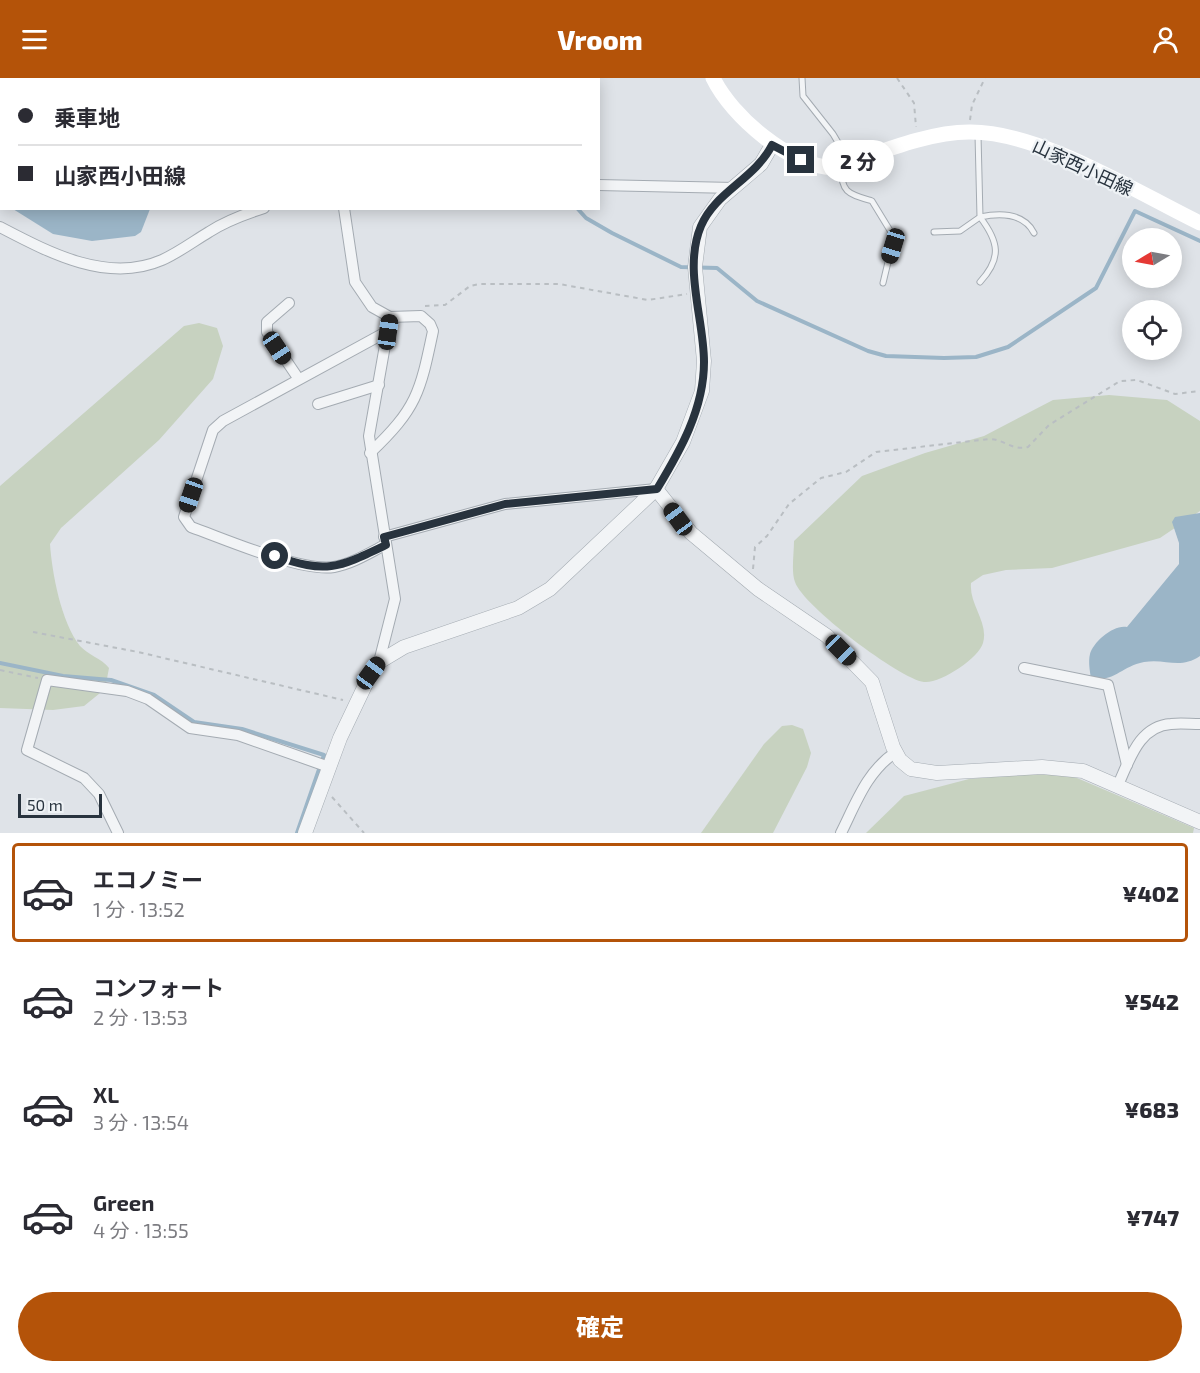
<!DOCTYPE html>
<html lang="ja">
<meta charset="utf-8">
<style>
:root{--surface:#fff;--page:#f7f7f7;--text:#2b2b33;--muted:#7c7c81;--line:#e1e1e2;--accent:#b45309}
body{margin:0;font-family:"Exo 2","Noto Sans JP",sans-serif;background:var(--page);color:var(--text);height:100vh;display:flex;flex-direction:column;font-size:22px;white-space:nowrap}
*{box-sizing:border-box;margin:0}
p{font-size:20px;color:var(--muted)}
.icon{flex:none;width:33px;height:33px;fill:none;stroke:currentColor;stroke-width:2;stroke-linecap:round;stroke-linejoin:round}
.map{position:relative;height:755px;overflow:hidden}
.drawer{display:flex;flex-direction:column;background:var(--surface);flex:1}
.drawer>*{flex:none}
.banner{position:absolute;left:0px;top:0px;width:600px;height:132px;box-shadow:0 3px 15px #0003;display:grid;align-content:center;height:132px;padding:0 18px;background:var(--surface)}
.needle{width:39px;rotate:260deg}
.buttons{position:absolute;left:1122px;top:150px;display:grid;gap:12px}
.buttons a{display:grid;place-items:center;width:60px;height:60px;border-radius:50%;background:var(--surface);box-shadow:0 3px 15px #0003;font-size:30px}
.scale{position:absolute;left:18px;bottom:15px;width:84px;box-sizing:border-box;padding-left:6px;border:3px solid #28333e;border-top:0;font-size:16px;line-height:21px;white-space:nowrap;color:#28333e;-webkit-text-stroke:4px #eef2f5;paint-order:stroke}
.end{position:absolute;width:27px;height:27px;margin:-14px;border:8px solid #28333e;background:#fff;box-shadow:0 0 0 3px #fff}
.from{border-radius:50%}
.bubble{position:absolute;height:42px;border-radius:21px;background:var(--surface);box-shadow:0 3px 15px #0003;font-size:20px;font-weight:800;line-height:42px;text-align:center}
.car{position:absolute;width:18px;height:36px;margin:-18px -9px;border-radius:8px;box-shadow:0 0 4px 2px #0007;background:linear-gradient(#222 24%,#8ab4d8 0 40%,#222 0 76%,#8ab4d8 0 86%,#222 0)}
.banner b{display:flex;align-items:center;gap:21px;height:57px;font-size:22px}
.banner b+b{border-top:2px solid var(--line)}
.banner i{width:15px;height:15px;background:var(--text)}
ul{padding:10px 0 0;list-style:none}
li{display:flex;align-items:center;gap:18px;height:99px;margin:0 12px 9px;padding:0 6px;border:3px solid transparent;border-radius:6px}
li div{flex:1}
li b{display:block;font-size:22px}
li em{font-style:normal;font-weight:800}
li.selected{border-color:var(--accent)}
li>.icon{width:54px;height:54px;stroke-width:1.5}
.button{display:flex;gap:12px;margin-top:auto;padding:12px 18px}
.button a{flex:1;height:69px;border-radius:36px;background:var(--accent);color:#fff;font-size:24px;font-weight:800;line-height:69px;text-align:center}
header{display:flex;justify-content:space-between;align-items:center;height:78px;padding:0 18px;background:var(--accent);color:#fff;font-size:27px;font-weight:800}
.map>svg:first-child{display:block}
.green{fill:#c7d2c0}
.water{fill:#9bb5c7}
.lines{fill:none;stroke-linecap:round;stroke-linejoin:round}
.stream{stroke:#9bb5c7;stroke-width:4}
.service-casing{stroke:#a4abb2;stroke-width:7}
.minor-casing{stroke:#a4abb2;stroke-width:12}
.tertiary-casing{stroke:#a4abb2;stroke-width:15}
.primary-casing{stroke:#9fa9b3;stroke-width:20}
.path{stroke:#b9bec2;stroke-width:2;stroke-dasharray:4.5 4.5;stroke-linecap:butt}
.service{stroke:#f2f4f6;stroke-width:5}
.minor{stroke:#f2f4f6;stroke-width:10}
.tertiary{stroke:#f2f4f6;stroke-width:14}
.secondary{stroke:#fff;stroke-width:15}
.primary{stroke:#fff;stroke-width:18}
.route{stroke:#28333e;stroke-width:8}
.labels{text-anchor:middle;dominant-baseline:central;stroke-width:4.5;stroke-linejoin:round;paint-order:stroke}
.street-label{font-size:18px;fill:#28333e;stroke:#eef2f5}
</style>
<header><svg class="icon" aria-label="menu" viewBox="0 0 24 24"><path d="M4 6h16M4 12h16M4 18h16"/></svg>Vroom<svg class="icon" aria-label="person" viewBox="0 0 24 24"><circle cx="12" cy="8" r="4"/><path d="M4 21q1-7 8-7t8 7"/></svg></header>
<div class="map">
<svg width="1200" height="755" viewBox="0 0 1200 755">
<rect width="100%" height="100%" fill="#dfe3e8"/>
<g class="green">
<path d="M0,0H181L2,2L0,28Z"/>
<path d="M199,245L217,250L223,268L213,301L159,362L61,450L50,466C52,495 61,544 80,568C88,577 101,580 109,590L105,611L84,628L53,632L0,630V408L184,248Z"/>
<path d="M1109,317L1167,322L1200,343V433L1160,460L1052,490L1006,492L983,497L971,505C969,527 989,544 983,565C979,580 940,606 924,604C900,601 803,528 795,504C791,494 794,475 794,463L862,398L925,375L984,358L1053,322Z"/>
<path d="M792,647L803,651L811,675L807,689L773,755H701L764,666L782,648Z"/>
<path d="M1039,695L1070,697L1194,750L1193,755H866L904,718L969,701Z"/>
</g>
<g class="water">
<path d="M13,131L150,130V131L141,154L135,158L92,163L53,156Z"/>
<path d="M1200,435V578C1179,592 1166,580 1144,584C1120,589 1117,603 1091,601C1090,593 1088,584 1090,576C1093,564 1114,546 1127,549L1179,486V465L1172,444L1175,439Z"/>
</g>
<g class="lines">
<g class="stream">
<path d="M490,0V2"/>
<path d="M577,130L586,140L612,155L681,189L717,190L757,223L868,273L886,278L944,280L976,279L1008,269L1096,210L1135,133L1200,163"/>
<path d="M0,585L63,598L111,602L154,617L194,644L242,651L324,677L297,755"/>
</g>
<defs>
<g id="service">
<path d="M802,0L803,18L833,56L849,83"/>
<path d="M841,89C841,115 849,116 872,123L894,159L883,205"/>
<path d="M934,154L960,153L980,139L978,57"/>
<path d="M980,204C1002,180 999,164 980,139C1000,135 1024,135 1034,155"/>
</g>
<g id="minor">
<path d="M272,2V0"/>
<path d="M598,107L734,110"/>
<path d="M344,130L355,204L372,229L390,239L369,358L395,521L379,584"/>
<path d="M0,149C48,174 107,206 162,182C178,175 194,163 209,154C226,143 245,136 264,130"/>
<path d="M289,225L267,244V254L298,300"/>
<path d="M318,326L379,307"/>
<path d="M370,375C417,330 420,315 433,253L430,246L421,238L390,239"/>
<path d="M384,459L505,426L656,411"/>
<path d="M385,467C369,475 352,486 334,489C300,494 225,461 191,449L184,439L213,352L223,343L388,253"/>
<path d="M1024,590L1108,607L1127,687"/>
<path d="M1117,709C1129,684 1138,648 1171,646C1180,645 1190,646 1200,646"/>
<path d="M118,755L99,716L84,700L27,672L47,602L127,613L148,621L190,650L238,657L329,689"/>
<path d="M841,755C856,725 867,693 896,674"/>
</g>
<g id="tertiary">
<path d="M656,411L691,455L758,511L827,558L872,604L893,669L900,682L911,691L937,695L1042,689L1083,693L1200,744"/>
<path d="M305,755L340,660L371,595L379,584L404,569L518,530L550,511L656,411L683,364L702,313L704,283L695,189L700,149L720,121L761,86L772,67"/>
</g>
<g id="primary">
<path d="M7,2L8,0"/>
<path d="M0,30L2,24"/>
</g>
</defs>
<use href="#service" class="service-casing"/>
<use href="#minor" class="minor-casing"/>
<use href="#tertiary" class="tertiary-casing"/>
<use href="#primary" class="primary-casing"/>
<g class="path">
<path d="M335,0L340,2"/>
<path d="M498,0L499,2"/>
<path d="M897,0L914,25L916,49"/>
<path d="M970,42L972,27L985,0"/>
<path d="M425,228L445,227L470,208L479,206H559L648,222L687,216"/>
<path d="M753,491L755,469L767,458L789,426L821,400L846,394L876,374L989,361C1004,361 1012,373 1028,369L1049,347L1120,303L1137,302L1175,316L1200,313"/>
<path d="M33,554L138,574L343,622"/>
<path d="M0,592L38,600"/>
<path d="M332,719L364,755"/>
</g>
<use href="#service" class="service"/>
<use href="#minor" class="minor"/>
<use href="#tertiary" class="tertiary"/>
<path class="secondary" d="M713,0C732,39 789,87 833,90C874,77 926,54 969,54C1040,53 1136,114 1200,145"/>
<use href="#primary" class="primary"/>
</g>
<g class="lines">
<path class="route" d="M275,478C327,496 338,490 386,467L384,459L505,426L657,411C680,373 704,331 704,284C704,241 683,190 701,148C715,114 755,101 772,67L801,82"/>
</g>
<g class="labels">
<g class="street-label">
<text transform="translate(1083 89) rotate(25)">山家西小田線</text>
</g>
</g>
</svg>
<div class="buttons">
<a><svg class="needle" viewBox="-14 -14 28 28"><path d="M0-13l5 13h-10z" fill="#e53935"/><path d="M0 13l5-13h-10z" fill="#7c7c81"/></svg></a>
<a><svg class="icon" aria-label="locate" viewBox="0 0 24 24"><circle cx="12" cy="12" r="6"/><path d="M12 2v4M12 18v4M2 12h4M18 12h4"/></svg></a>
</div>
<div class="scale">50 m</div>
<i class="end from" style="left:275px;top:478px"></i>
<i class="end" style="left:801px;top:82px"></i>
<div class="bubble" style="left:822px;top:62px;width:72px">2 分</div>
<i class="car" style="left:893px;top:168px;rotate:197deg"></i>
<i class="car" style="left:388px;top:254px;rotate:8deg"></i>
<i class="car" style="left:277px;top:270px;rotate:146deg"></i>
<i class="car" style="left:191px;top:417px;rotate:199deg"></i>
<i class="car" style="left:678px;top:441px;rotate:324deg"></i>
<i class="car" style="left:841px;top:572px;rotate:135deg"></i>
<i class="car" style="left:371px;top:595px;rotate:36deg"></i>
<div class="banner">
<b><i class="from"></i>乗車地</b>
<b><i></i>山家西小田線</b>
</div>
</div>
<section class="drawer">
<ul>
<li class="selected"><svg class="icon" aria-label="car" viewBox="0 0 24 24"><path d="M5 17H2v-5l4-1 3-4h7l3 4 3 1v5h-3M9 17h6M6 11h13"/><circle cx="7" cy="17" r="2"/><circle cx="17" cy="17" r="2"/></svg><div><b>エコノミー</b><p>1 分 · 13:52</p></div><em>¥402</em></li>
<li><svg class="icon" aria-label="car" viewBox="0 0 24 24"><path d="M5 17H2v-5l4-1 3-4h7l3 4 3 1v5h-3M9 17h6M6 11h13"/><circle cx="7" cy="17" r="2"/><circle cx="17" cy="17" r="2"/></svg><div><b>コンフォート</b><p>2 分 · 13:53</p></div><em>¥542</em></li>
<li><svg class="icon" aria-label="car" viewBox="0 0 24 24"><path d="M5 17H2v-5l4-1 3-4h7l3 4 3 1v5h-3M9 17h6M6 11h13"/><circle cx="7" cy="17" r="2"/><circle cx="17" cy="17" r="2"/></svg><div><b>XL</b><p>3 分 · 13:54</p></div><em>¥683</em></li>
<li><svg class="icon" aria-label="car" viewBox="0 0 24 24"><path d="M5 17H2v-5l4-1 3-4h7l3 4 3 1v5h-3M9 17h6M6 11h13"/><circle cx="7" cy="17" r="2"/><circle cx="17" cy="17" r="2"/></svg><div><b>Green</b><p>4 分 · 13:55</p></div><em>¥747</em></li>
</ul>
<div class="button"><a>確定</a></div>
</section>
